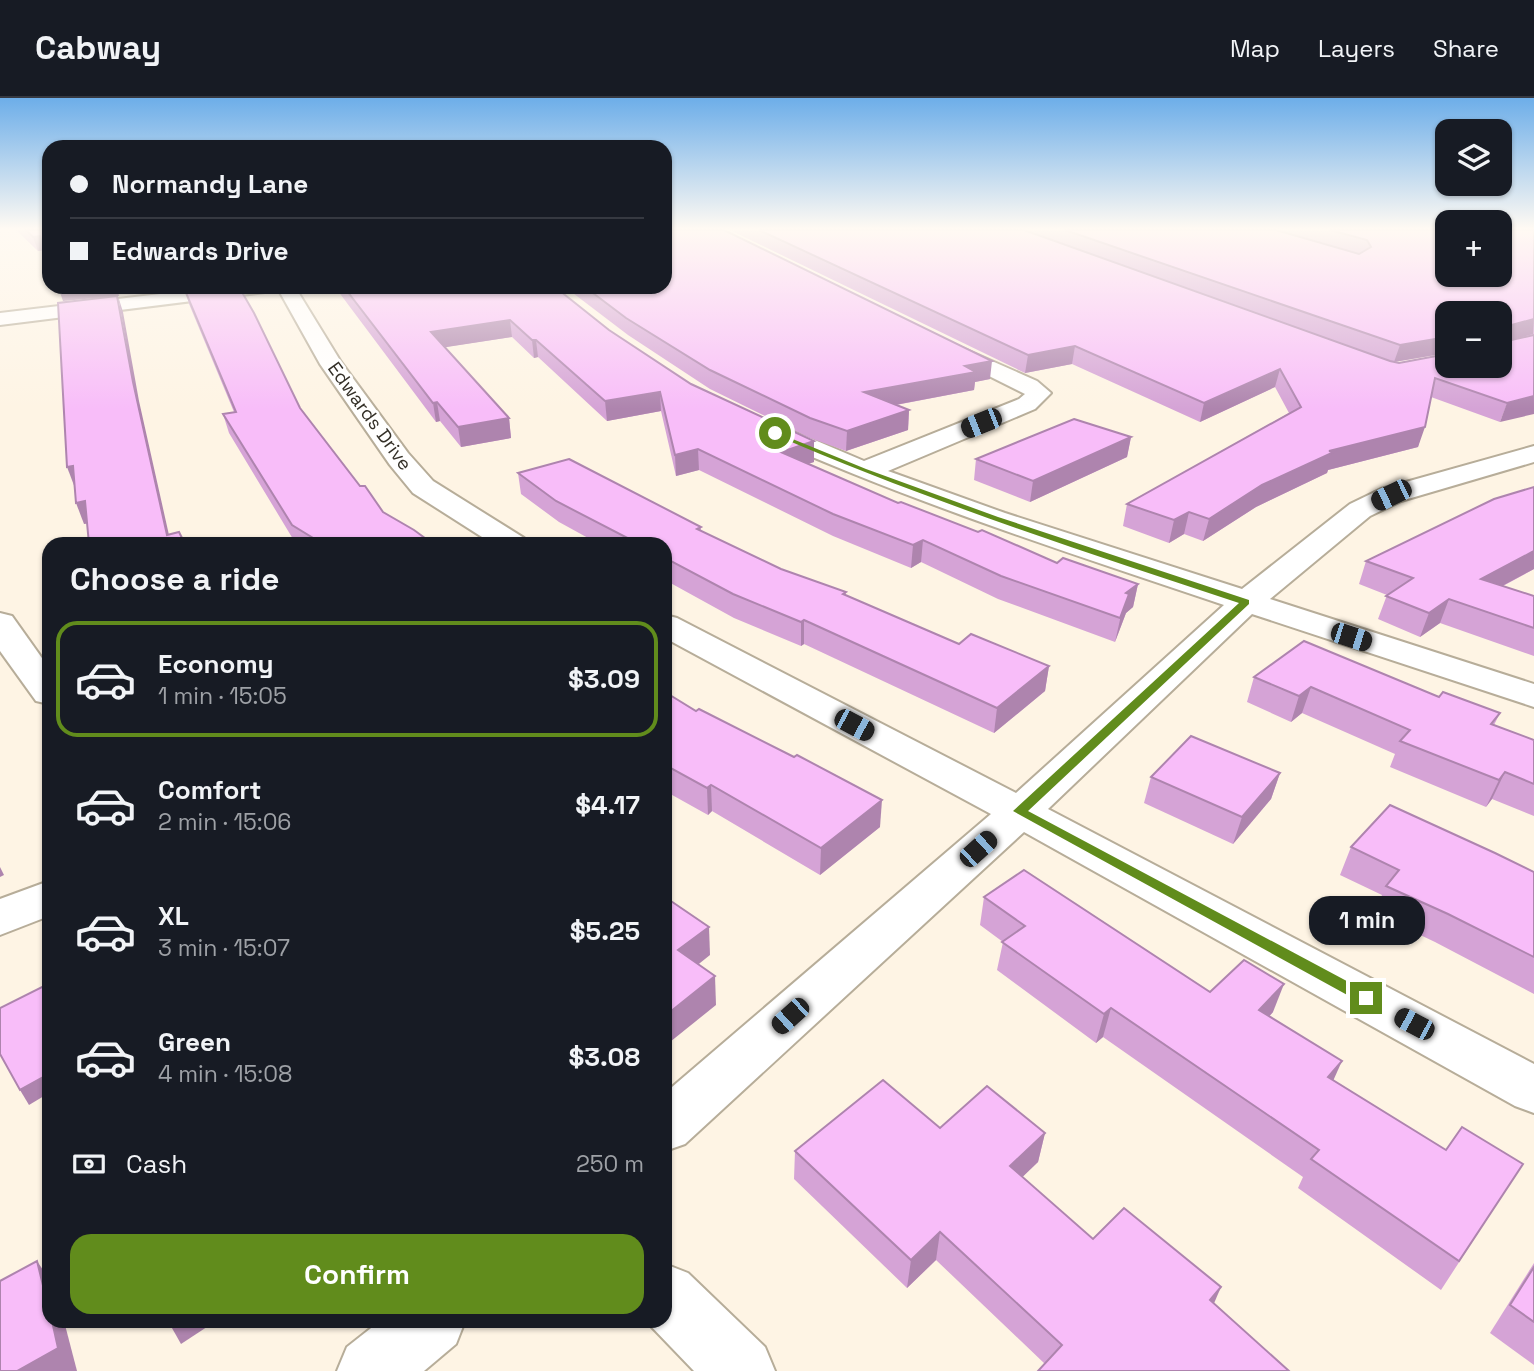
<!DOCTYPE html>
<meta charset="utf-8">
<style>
:root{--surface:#171b24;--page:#20242c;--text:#f1f3f6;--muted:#9ea1a6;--line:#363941;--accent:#618c1c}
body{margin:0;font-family:"Space Grotesk",sans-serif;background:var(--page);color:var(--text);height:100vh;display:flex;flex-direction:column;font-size:26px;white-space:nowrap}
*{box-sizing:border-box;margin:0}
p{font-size:23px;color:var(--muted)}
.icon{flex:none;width:38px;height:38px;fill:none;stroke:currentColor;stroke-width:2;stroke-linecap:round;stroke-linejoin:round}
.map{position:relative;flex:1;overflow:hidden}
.side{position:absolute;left:42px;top:439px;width:630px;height:791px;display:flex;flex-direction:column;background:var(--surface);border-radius:21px;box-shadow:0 2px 5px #0004}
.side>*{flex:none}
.banner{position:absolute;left:42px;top:42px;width:630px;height:154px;border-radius:21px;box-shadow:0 2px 5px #0004;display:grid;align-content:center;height:154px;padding:0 28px;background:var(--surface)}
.fabs{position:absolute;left:1435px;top:21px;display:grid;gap:14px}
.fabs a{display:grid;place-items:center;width:77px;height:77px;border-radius:14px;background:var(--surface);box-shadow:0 2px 5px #0004;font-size:35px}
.end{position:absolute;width:32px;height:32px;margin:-16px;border:9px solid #618c1c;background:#fff;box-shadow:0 0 0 4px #fff}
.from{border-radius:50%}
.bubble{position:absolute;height:49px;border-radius:21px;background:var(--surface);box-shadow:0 2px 5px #0004;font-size:23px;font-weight:700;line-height:49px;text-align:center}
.car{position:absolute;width:21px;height:42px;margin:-21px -10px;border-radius:9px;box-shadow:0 0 5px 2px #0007;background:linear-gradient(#222 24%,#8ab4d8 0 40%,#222 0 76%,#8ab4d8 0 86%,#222 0)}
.banner b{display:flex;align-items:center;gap:24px;height:66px;font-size:26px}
.banner b+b{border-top:2px solid var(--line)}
.banner i{width:18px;height:18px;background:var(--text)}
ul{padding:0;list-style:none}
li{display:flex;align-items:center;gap:21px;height:116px;margin:0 14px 10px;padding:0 14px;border:4px solid transparent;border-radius:21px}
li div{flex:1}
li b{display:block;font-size:26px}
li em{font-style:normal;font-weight:700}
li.current{border-color:var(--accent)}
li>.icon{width:63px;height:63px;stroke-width:1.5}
h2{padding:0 28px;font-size:32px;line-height:84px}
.pay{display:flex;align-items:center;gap:18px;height:77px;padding:0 28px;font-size:26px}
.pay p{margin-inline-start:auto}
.cta{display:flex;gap:14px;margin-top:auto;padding:14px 28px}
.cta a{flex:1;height:80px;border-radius:21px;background:var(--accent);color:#fff;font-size:28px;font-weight:700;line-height:80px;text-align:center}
header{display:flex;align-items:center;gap:42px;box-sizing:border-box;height:98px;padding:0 35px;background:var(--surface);border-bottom:2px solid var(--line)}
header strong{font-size:33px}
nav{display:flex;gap:38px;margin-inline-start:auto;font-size:24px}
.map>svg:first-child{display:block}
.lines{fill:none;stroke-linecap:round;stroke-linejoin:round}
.minor-casing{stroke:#b7ad99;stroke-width:4}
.minor{fill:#fff;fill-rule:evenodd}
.wall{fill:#d5a3d6;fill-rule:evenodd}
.shaded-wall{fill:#ae84ae}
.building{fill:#f8bdf9;stroke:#ae84ae;stroke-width:2}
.route{fill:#618c1c}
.labels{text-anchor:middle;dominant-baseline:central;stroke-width:5;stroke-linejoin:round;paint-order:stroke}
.far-street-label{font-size:19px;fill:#343028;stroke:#fff}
</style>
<header>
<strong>Cabway</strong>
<nav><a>Map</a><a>Layers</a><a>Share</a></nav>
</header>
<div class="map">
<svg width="1534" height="1273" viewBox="0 0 1534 1273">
<rect width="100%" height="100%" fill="#fef4e4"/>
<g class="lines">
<defs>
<g id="minor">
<path d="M219,189H274L265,194L0,227V215Z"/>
<path d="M277,189H295L341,264L408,355L433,383L524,440L528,446H493L413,395L390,367L320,266Z"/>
<path d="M944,242L1037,283L1051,295L1035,311L888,373L1005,415L1242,491L1350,406L1381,391L1534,348V364L1401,403L1370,418L1270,501L1534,586V609L1252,516L1048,711L1534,966V1015L1515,1008L1024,734L685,1046L665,1053V995L991,716L665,540V517L677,520L1016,695L1224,507C1067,454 911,404 759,336L756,331L759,326L768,324L777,326L864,363L1019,301L1025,296L937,252L934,248L937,244Z"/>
<path d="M0,515L12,518L49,570V606L36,603L0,553Z"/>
<path d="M49,783V818L0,837V801Z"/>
<path d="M665,1166L688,1175L765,1249L775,1273H694L646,1223H665Z"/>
<path d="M380,1223H465L456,1246L424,1273H337L347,1249Z"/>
</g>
</defs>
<use href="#minor" class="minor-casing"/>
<use href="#minor" class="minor"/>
</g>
<g class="wall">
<path d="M16,132H49L45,152L38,153Z"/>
<path d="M730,132H1534V237L1516,241L1534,237L1500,324L1431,299L1418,349L1328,372L1327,375L1256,409L1203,443L1184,436L1169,445L1123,428L1127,406L1289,315L1275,289L1200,324L1072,266L1025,275ZM1447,215L1500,268L1399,265L1394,264L1447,255Z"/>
<path d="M181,189H239L300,310L360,388L383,414L433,446H296L229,335L223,316L234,314L189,206L185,191H182Z"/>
<path d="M335,189H555L609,232L691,286L814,343V364L807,366L898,405L1057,465L1138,486L1133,509L1126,515L1115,544L998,501L921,464L911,470L833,438L699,372L676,378L661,313L607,323L538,259L534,260L512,239L445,249L509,320L511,340L461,349L440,323L436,324Z"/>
<path d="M565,189H665L990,281L975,284L974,292L896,307L909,312L908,332L846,353L810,340L710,291L628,237Z"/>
<path d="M1131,339L1127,359L1030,404L974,382L976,361Z"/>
<path d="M518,375L701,429V433L781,471L846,494V497L959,546L1049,568L1045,593L994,635L804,546L801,548L734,520L665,482V446H599L559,424L521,396Z"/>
<path d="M1534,389V471L1503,488L1534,498V558L1440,525L1420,539L1378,521L1387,497L1359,486L1366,463Z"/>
<path d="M1254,579L1439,599L1500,615L1494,627L1534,642V718L1492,701L1486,709L1390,669L1395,656L1302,615L1291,624L1247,604Z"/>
<path d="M665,594L880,729L820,777L712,713L708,717L665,693Z"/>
<path d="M1280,675L1271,701L1233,746L1144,705L1151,679Z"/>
<path d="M1351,749L1534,774V896L1435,844L1374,815L1382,797L1340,777Z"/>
<path d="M984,799L1210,894L1273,914L1269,918L1333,982L1446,1052L1523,1066L1441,1192L1298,1090L1303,1079L1103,939L1096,945L997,872L1003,844L980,827Z"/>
<path d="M940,1030L1045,1035L1038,1064L1022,1079L1093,1141L1221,1189L1045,1266L936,1162L907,1190L794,1081L795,1053Z"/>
<path d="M1534,1165V1267L1490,1235Z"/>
</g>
<g class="shaded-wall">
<path d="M40,138L45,152L38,153L33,139Z"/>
<path d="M58,189H117L119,198H118L123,214L139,303L171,446L167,437L133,284L118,198L63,203Z"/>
<path d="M1534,221L1533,236L1500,245L1504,229Z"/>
<path d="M510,222L512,239L434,251L431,234Z"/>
<path d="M1447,239V255L1394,264L1400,247Z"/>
<path d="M532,242H536L538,259L534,260Z"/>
<path d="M1075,248L1072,266L1025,275L1028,257Z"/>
<path d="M992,263L990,281L975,284L974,292L863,313L864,294L965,268Z"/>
<path d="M1280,271L1275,289L1200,324L1204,305Z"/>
<path d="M660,294L661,313L607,323L605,303Z"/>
<path d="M1534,298V316L1500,324L1507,305Z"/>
<path d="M437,304L440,323L436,324L433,305Z"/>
<path d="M909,312L908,332L846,353L847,333Z"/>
<path d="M509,320L511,340L461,349L458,329Z"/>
<path d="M1425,329L1418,349L1328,372L1327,375L1256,409L1203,443L1209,421L1262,387L1329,353Z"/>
<path d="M1131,339L1127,359L1030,404L1033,383Z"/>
<path d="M814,343V364L781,375V354Z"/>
<path d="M698,351L699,372L676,378L675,357Z"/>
<path d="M73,368L75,390L67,369Z"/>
<path d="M85,403L93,425L84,426L76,405Z"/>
<path d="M1189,414L1184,436L1169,445L1174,422Z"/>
<path d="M923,442L921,464L911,470L913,447Z"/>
<path d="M1534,453V471L1472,504L1481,481Z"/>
<path d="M1138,486L1133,509L1126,515L1115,544L1126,495Z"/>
<path d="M1449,501L1440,525L1420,539L1429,515Z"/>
<path d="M804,522V546L801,548V524Z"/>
<path d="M1049,568L1045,593L994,635L997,610Z"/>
<path d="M1311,589L1302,615L1291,624L1299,598Z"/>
<path d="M1505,674L1492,701L1486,709L1499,682Z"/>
<path d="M1280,675L1271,701L1233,746L1242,719Z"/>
<path d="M711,687L712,713L708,717L707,690Z"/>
<path d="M882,702L880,729L820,777L821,750Z"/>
<path d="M0,769L4,777L0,779Z"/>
<path d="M709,829L710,857L680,881L678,852Z"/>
<path d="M715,878L716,907L665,948V918Z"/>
<path d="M1284,886L1273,914L1249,941L1259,912Z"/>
<path d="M1111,910L1103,939L1096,945L1104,916Z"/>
<path d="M1342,963L1329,992L1328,979Z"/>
<path d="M49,976V995L29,1007L20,992Z"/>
<path d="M1045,1035L1038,1064L1004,1097L1010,1068Z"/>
<path d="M940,1134L936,1162L907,1190L911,1162Z"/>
<path d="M37,1163L49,1181V1212Z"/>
<path d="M1221,1189L1209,1217L1210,1202Z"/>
<path d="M52,1223H64L77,1273H17Z"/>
<path d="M168,1223H216L181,1246Z"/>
</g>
<g class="building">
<path d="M26,132H49V163L40,138L33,139Z"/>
<path d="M665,132H724L992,263L965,268L976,274L864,294L909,312L847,333L810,320L710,272L626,220L585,189H665Z"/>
<path d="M759,132H1024L1390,263L1399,265L1447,256V268H1500V215H1447V239L1400,247L1065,132H1276L1359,156L1371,149L1367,142L1330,132H1447V177H1500V132H1534V221L1504,229V241L1507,243L1534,237V298L1507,305L1435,280L1425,329L1329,353L1334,354L1262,387L1209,421L1189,414L1174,422L1127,406L1301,309L1280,271L1204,305L1075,248L1028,257Z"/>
<path d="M194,189H239L254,215L300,310L360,388H365L383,414L414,432L433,446H323L292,427L223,316L236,314L184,190Z"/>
<path d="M344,189H555L609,232L691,286L814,343L781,354L898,405L901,404L978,434L982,432L1057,465L1063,460L1138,486L1126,495L1129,496L1120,520L1001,478L923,442L913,447L833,416L698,351L675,357L660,294L605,303L536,242H532L510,222L431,234L509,320L458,329L437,304L433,305Z"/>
<path d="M117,198L133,284L167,437L179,434L185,446H89L85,403L76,405L73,368L67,369L58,205Z"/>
<path d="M1074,321L1131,339L1033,383L976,361Z"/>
<path d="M569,361L701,429L697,431L781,471L846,494L843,496L959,546L971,536L1049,568L997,610L804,522L801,524L733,496L665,460V446H639L556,403L518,375Z"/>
<path d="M1534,389V453L1481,481L1534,498V530L1449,501L1429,515L1386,498L1413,480L1366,463L1494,401Z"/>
<path d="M1304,543L1439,599L1443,594L1500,615L1491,626L1534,642V686L1505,674L1499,682L1400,643L1410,632L1311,589L1299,598L1254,579Z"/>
<path d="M665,594L696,613L699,611L794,659L797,657L882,702L821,750L711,687L707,690L665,667Z"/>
<path d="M1191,638L1280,675L1242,719L1151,679Z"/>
<path d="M1390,707L1495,755L1534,774V859L1448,816L1386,788L1399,772L1351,749Z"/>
<path d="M1024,772L1210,894L1244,862L1284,886L1259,912L1342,963L1328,979L1446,1052L1462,1029L1523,1066L1459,1163L1311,1061L1319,1052L1111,910L1104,916L1002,844L1025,828L984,799Z"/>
<path d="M665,799L709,829L678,852L715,878L665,918Z"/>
<path d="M44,888L49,896V976L20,992L0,956V910Z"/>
<path d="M883,982L940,1030L987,988L1045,1035L1010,1068L1093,1141L1124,1110L1221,1189L1210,1202L1289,1273H1038L1062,1247L940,1134L911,1162L795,1053Z"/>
<path d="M37,1163L49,1212V1223H52L58,1250L17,1273H0V1183Z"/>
<path d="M1534,1169V1224L1510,1207Z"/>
</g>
<linearGradient id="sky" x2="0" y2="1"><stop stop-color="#6daee9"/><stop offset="0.42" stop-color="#fffaf3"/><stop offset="1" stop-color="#fffaf3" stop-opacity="0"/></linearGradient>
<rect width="1534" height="311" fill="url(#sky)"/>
<path class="route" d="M773,333L866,371L998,419L1249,502V506L1028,713L1371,896L1373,900L1371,904H1360L1013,713L1239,505C1082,453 925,402 773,336Z"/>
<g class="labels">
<g class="far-street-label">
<text transform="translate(370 318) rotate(54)">Edwards Drive</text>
</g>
</g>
</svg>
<div class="fabs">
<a><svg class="icon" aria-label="layers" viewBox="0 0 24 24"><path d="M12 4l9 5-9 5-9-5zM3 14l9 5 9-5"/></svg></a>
<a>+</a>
<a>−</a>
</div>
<i class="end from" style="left:775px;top:335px"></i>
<i class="end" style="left:1366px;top:900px"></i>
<div class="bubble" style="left:1309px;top:798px;width:116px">1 min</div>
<i class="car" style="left:981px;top:325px;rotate:248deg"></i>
<i class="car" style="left:1391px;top:397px;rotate:244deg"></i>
<i class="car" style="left:1351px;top:539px;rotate:108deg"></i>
<i class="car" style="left:854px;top:627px;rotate:118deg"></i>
<i class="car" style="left:978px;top:751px;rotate:48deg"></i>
<i class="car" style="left:790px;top:918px;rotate:228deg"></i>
<i class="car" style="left:1414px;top:926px;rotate:298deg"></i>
<div class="banner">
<b><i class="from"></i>Normandy Lane</b>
<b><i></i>Edwards Drive</b>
</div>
<section class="side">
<h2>Choose a ride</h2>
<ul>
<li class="current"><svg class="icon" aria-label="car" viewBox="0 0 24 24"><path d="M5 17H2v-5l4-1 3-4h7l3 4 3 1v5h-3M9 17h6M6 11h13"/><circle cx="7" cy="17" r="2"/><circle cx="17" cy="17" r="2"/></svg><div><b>Economy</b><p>1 min · 15:05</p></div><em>$3.09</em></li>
<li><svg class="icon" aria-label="car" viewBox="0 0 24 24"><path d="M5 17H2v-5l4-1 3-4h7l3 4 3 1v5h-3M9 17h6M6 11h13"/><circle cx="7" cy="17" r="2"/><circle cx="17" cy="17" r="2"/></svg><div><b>Comfort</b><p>2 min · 15:06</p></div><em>$4.17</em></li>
<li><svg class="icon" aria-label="car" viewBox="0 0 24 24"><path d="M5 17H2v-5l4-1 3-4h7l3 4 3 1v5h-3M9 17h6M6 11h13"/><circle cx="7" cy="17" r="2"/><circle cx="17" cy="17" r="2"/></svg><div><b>XL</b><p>3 min · 15:07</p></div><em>$5.25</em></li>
<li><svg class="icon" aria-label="car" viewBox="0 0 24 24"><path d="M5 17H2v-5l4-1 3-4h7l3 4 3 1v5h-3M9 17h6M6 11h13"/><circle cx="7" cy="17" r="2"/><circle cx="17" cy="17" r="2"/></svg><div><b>Green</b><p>4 min · 15:08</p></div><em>$3.08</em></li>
</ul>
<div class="pay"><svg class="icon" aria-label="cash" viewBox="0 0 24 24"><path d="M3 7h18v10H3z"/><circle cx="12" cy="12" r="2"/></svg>Cash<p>250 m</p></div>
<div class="cta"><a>Confirm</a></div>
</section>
</div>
